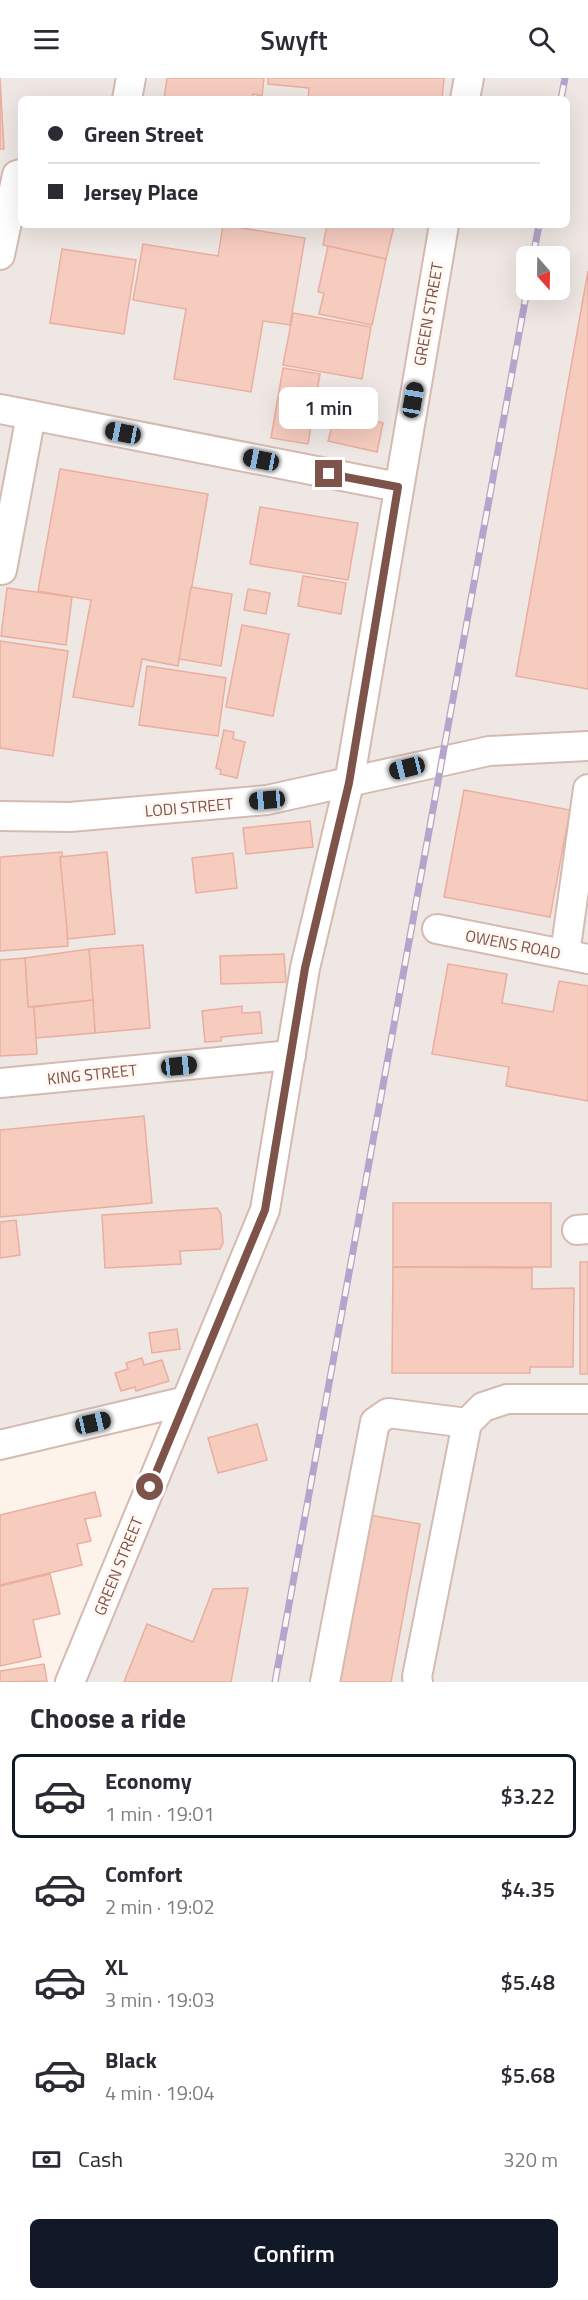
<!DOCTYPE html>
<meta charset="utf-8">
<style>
:root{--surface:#fff;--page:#f2f2f3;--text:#2b2b33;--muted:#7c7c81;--line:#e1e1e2;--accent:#111827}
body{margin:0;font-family:"Titillium Web",sans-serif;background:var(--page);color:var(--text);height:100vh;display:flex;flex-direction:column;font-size:22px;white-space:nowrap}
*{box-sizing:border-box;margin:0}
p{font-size:20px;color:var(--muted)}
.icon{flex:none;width:33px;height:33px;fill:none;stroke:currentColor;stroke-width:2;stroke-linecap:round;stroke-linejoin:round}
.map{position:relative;height:1604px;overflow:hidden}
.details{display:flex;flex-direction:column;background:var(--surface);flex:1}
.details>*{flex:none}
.banner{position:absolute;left:18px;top:18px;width:552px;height:132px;border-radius:9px;box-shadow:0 6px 24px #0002;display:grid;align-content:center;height:132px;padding:0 30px;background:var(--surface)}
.needle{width:39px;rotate:160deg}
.controls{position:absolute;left:516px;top:168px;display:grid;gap:12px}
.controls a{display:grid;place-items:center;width:54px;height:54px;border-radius:9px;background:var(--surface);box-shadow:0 6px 24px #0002;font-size:30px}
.end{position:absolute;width:27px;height:27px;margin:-14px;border:8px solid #7d534a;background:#fff;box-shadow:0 0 0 3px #fff}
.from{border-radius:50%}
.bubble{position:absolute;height:42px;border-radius:9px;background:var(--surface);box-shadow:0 6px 24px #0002;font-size:20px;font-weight:600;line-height:42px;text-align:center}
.car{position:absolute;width:18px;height:36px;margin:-18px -9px;border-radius:8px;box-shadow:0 0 4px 2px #0007;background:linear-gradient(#222 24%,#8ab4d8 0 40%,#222 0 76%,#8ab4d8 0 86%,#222 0)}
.banner b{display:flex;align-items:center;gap:21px;height:57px;font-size:22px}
.banner b+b{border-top:2px solid var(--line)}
.banner i{width:15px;height:15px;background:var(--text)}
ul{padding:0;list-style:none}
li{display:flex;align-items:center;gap:18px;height:84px;margin:0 12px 9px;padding:0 18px;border:3px solid transparent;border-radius:9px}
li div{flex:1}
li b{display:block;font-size:22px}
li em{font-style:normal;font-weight:600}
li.active{border-color:var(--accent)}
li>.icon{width:54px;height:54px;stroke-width:1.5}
h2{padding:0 30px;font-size:27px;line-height:72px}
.pay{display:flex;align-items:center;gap:15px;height:66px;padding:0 30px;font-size:22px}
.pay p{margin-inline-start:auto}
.primary-button{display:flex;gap:12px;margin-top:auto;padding:12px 30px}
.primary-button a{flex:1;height:69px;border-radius:9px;background:var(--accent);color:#fff;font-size:24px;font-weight:600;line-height:69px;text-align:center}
header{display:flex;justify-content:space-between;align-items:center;height:78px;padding:0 30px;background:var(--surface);font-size:27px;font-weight:600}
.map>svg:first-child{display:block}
.industrial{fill:#efe7e3;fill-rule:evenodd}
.building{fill:#f6ccbf;stroke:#eaae9e;stroke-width:1.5}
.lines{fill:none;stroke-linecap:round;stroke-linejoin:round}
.minor-casing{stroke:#d5bab1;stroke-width:32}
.minor{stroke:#fff;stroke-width:28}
.rail-casing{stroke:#b3a5cb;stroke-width:7}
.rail{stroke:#fff8f2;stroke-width:4.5;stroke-dasharray:14;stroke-linecap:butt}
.route{stroke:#7d534a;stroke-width:8}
.labels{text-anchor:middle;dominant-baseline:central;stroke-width:6;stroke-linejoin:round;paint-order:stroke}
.street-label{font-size:16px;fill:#7d534a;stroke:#fff8f2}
</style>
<header><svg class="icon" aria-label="menu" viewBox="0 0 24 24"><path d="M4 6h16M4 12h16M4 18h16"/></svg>Swyft<svg class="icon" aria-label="search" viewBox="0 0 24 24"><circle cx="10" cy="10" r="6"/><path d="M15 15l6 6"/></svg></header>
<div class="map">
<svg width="588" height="1604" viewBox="0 0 588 1604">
<rect width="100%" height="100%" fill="#fef3ea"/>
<path class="industrial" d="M0,0H588V1604H68L178,1331L0,1368ZM21,21H567V147H21ZM526,178H560V212H526Z"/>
<g class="building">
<path d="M0,0L4,71H0Z"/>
<path d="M167,0H264L262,18L253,16L252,21H164Z"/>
<path d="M268,0H444L442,21H308L309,10L268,6Z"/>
<path d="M223,147L305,160L290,247L263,243L251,314L174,301L186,231L133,222L143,166L218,178Z"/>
<path d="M327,147L394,148L386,181L323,167Z"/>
<path d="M328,168L386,181L372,247L319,236L324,215L318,214Z"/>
<path d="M62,171L136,182L124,256L50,245Z"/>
<path d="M588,193V611L516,598Z"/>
<path d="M293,235L371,249L362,301L283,287Z"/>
<path d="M283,290L320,296L308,366L271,360Z"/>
<path d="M340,335L383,345L377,374L328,363L332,349L337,351Z"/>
<path d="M60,391L208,416L178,588L142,581L133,629L73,619L91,522L38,513Z"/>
<path d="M260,429L358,445L348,502L250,486Z"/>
<path d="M303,498L346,505L341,536L298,528Z"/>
<path d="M191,509L232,516L221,588L179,581Z"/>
<path d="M7,510L72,519L66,567L1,558Z"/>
<path d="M248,511L270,515L266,536L244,532Z"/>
<path d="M242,547L289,556L273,638L226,629Z"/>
<path d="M0,563L68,573L53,678L0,670Z"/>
<path d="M147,588L226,600L218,658L139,647Z"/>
<path d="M224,652L234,654L233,661L245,664L237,700L220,696L221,692L216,690Z"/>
<path d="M464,712L570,732L550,839L444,819Z"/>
<path d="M310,743L313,769L246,776L243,750Z"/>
<path d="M62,774L68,868L0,873V779Z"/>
<path d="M107,774L115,856L68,861L60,779Z"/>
<path d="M233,775L237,810L196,815L192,780Z"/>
<path d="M143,867L150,950L95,955L89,871Z"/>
<path d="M89,871L93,922L28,929L25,880Z"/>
<path d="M284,876L286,904L221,906L220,878Z"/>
<path d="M25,880L28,929H34L37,976L0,978V882Z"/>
<path d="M448,886L507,896L502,925L553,934L559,903L588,908V1023L506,1008L509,989L432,976Z"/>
<path d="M93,922L95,955L36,960L34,929Z"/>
<path d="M242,928V935L260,934L262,955L221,959V963L205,964L202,933Z"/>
<path d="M144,1038L152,1125L0,1139V1052Z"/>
<rect x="393" y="1125" width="158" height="64"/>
<path d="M217,1130L221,1136L223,1165L220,1171L180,1173L181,1186L105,1190L102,1137Z"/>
<path d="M16,1142L20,1177L0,1180V1144Z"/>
<rect x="580" y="1184" width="8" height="112"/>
<path d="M393,1189L532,1190V1211L574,1210L573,1289H530V1295H392Z"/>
<path d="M177,1251L180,1271L152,1275L149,1255Z"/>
<path d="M142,1280L144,1287L162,1282L169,1303L136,1313L135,1309L121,1313L115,1295L128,1291L126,1285Z"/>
<path d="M257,1346L267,1382L218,1395L208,1360Z"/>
<path d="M95,1414L101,1438L85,1441L91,1463L77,1466L82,1487L0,1507V1437Z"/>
<path d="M364,1436L420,1446L391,1604H333Z"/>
<path d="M50,1496L60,1536L33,1542L41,1579L0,1588V1508Z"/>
<path d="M248,1510L231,1604H124L147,1546L193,1564L213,1511Z"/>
<path d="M44,1586L47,1603L0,1604V1593Z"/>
</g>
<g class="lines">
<defs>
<g id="minor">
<path d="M127,21L131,0"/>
<path d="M465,21L469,0"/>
<path d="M0,177L17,97L21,96"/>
<path d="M0,331L398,409"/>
<path d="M2,492L31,337"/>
<path d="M0,738L70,739L267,722L489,673L588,668"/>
<path d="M437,851L588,881"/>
<path d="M565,876L588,711"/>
<path d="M0,1005L291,977"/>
<path d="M577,1152L588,1151"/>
<path d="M0,1367L186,1323"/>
<path d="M70,1604L265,1132L305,890L349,705L444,147"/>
<path d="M325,1604L375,1344L388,1335L467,1345"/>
<path d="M418,1604L417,1599L467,1345L483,1329L507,1321H588"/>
</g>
</defs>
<use href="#minor" class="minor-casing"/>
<use href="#minor" class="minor"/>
<defs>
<g id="rail">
<path d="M561,21L565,0"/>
<path d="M533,178L539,147"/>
<path d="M275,1604L527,212"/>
</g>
</defs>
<use href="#rail" class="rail-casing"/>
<use href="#rail" class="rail"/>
</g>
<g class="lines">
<path class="route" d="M150,1409L265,1132L305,890L349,705L398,409L329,396"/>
</g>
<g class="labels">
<g class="street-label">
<text transform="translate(428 236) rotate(-80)">GREEN STREET</text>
<text transform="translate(189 729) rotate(-5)">LODI STREET</text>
<text transform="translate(513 866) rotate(11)">OWENS ROAD</text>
<text transform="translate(92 996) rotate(-6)">KING STREET</text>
<text transform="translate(118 1488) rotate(-68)">GREEN STREET</text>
</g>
</g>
</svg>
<div class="controls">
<a><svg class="needle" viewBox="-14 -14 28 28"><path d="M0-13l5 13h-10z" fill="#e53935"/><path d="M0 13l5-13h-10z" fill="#7c7c81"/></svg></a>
</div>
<i class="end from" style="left:150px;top:1409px"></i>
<i class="end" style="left:329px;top:396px"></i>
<div class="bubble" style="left:279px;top:309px;width:99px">1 min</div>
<i class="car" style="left:413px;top:322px;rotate:10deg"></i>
<i class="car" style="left:123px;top:355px;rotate:281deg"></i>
<i class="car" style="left:261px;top:382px;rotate:281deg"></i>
<i class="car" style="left:407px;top:690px;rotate:256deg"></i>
<i class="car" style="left:267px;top:722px;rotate:265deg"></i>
<i class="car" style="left:179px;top:988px;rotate:84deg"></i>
<i class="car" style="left:93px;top:1345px;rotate:77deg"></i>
<div class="banner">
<b><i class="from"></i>Green Street</b>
<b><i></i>Jersey Place</b>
</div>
</div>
<section class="details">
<h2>Choose a ride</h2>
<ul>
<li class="active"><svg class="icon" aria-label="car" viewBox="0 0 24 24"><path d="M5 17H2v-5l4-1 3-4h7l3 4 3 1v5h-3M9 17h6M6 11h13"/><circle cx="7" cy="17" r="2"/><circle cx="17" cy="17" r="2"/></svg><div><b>Economy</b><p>1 min · 19:01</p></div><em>$3.22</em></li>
<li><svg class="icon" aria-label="car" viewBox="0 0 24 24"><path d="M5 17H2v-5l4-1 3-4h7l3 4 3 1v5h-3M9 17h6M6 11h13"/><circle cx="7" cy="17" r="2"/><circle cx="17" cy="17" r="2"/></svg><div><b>Comfort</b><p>2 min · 19:02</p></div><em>$4.35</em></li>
<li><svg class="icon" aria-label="car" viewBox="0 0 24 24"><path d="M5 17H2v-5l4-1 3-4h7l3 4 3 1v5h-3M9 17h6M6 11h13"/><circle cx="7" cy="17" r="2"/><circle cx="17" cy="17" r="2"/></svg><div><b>XL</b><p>3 min · 19:03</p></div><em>$5.48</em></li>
<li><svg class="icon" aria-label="car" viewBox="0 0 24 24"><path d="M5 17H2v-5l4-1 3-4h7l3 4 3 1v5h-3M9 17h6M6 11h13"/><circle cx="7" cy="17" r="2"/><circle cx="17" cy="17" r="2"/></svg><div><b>Black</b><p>4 min · 19:04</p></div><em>$5.68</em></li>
</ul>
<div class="pay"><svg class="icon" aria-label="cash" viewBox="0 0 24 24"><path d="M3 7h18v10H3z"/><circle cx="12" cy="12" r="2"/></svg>Cash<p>320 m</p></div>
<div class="primary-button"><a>Confirm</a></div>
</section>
